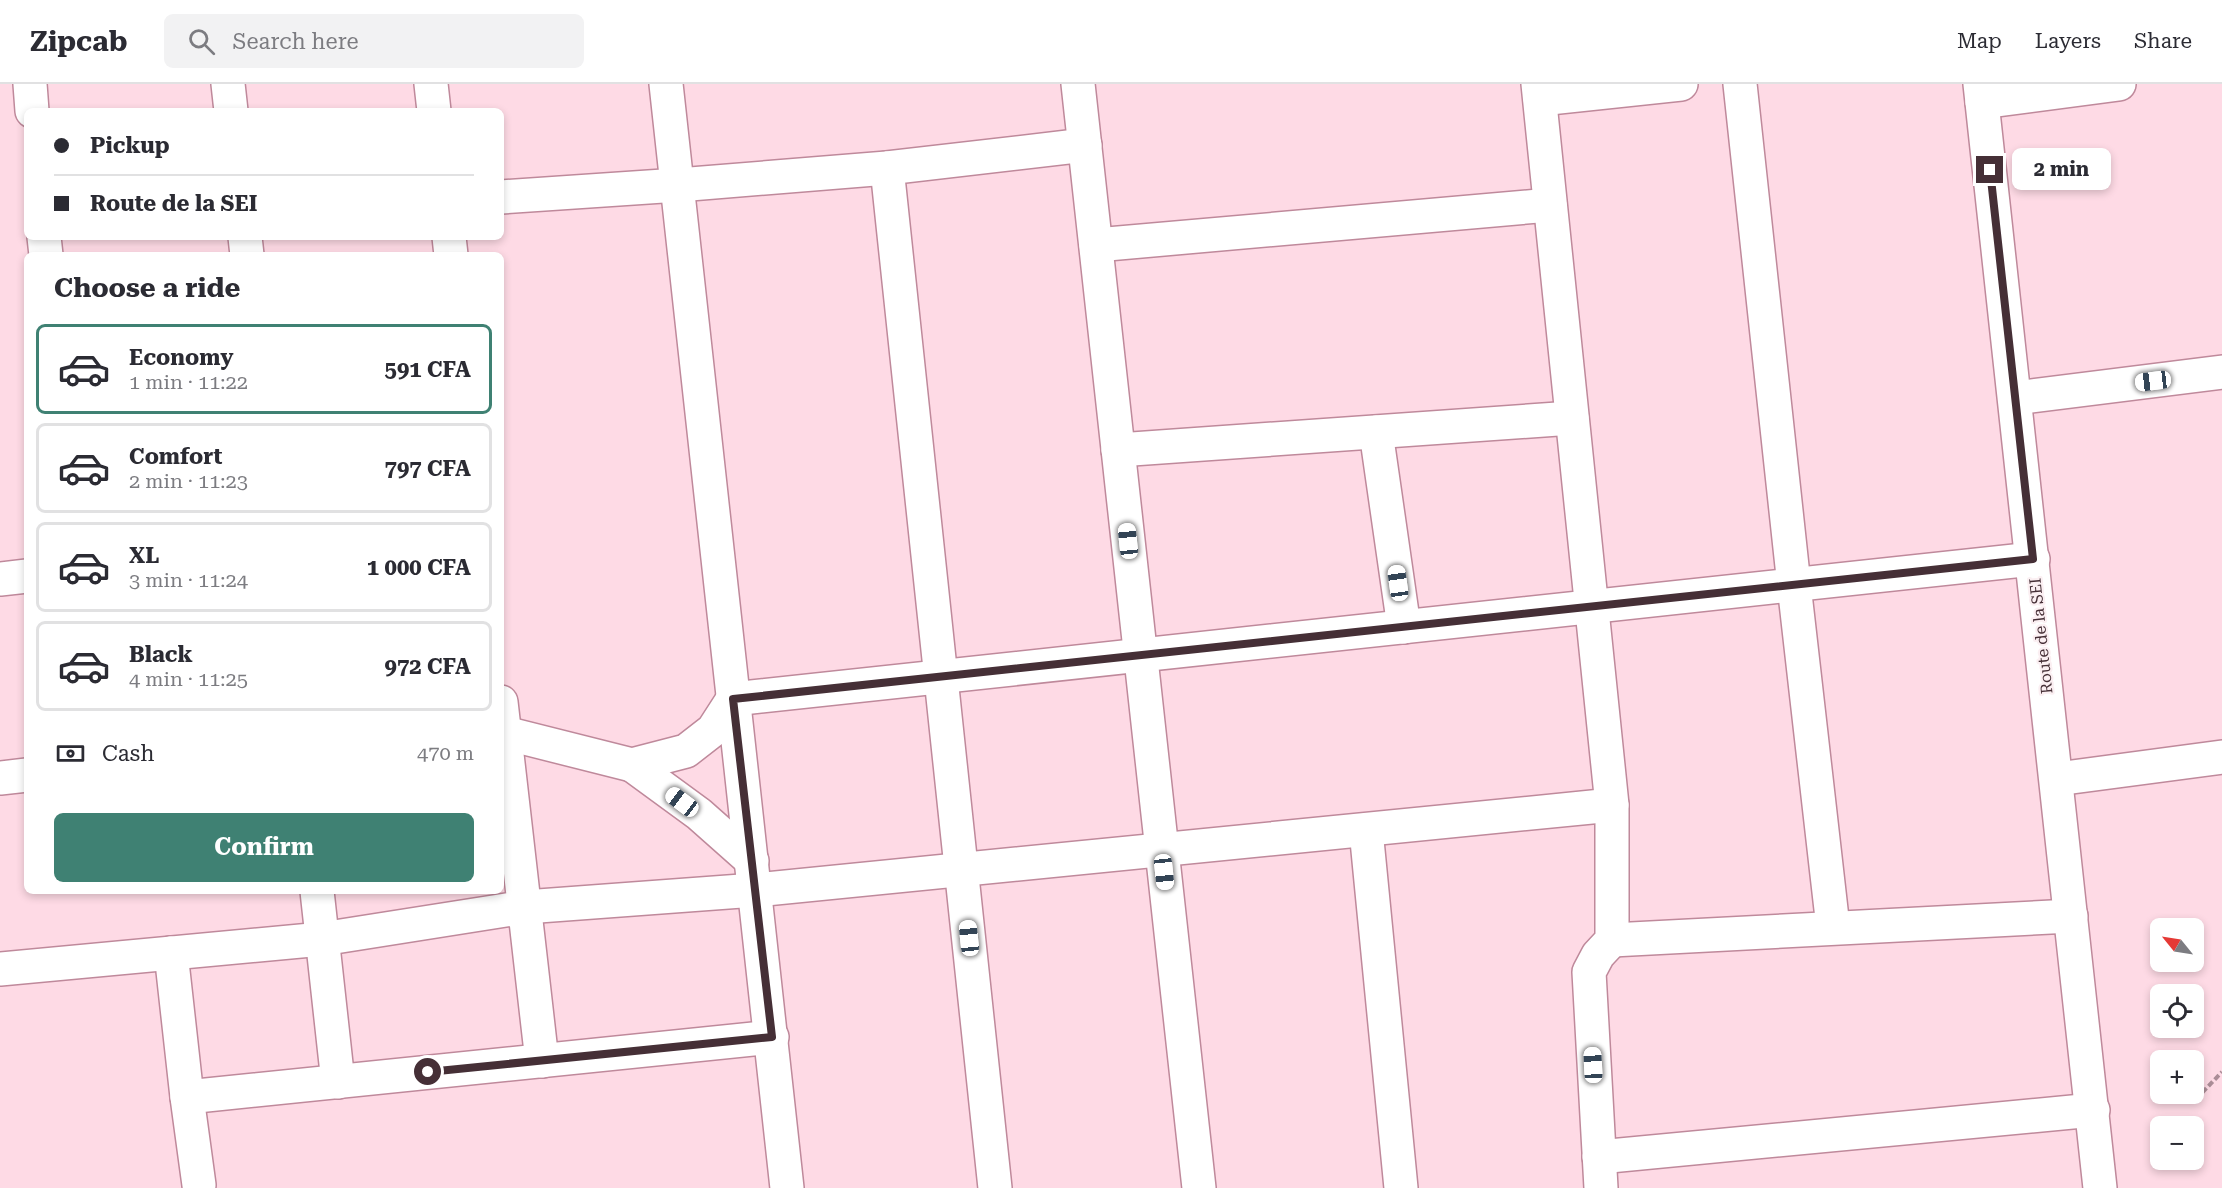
<!DOCTYPE html>
<meta charset="utf-8">
<style>
:root{--surface:#fff;--page:#f2f2f3;--text:#2b2b33;--muted:#7c7c81;--line:#e1e1e2;--accent:#3f8173}
body{margin:0;font-family:"Roboto Serif",serif;background:var(--page);color:var(--text);height:100vh;display:flex;flex-direction:column;font-size:22px;white-space:nowrap}
*{box-sizing:border-box;margin:0}
p{font-size:20px;color:var(--muted)}
.icon{flex:none;width:33px;height:33px;fill:none;stroke:currentColor;stroke-width:2;stroke-linecap:round;stroke-linejoin:round}
.map{position:relative;flex:1;overflow:hidden}
.drawer{position:absolute;left:24px;top:168px;width:480px;height:642px;display:flex;flex-direction:column;background:var(--surface);border-radius:9px;box-shadow:0 3px 9px #0003}
.drawer>*{flex:none}
.top-card{position:absolute;left:24px;top:24px;width:480px;height:132px;border-radius:9px;box-shadow:0 3px 9px #0003;display:grid;align-content:center;height:132px;padding:0 30px;background:var(--surface)}
.needle{width:39px;rotate:300deg}
.controls{position:absolute;left:2150px;top:834px;display:grid;gap:12px}
.controls a{display:grid;place-items:center;width:54px;height:54px;border-radius:9px;background:var(--surface);box-shadow:0 3px 9px #0003;font-size:30px}
.end{position:absolute;width:27px;height:27px;margin:-14px;border:8px solid #452f36;background:#fff;box-shadow:0 0 0 3px #fff}
.from{border-radius:50%}
.bubble{position:absolute;height:42px;border-radius:9px;background:var(--surface);box-shadow:0 3px 9px #0003;font-size:20px;font-weight:700;line-height:42px;text-align:center}
.car{position:absolute;width:18px;height:36px;margin:-18px -9px;border-radius:8px;box-shadow:0 0 4px 2px #0007;background:linear-gradient(#fff 24%,#345 0 40%,#fff 0 76%,#345 0 86%,#fff 0)}
.top-card b{display:flex;align-items:center;gap:21px;height:57px;font-size:22px}
.top-card b+b{border-top:2px solid var(--line)}
.top-card i{width:15px;height:15px;background:var(--text)}
ul{padding:0;list-style:none}
li{display:flex;align-items:center;gap:18px;height:90px;margin:0 12px 9px;padding:0 18px;border:3px solid var(--line);border-radius:9px}
li div{flex:1}
li b{display:block;font-size:22px}
li em{font-style:normal;font-weight:700}
li.selected{border-color:var(--accent)}
li>.icon{width:54px;height:54px;stroke-width:1.5}
h2{padding:0 30px;font-size:27px;line-height:72px}
.pay{display:flex;align-items:center;gap:15px;height:66px;padding:0 30px;font-size:22px}
.pay p{margin-inline-start:auto}
.primary-button{display:flex;gap:12px;margin-top:auto;padding:12px 30px}
.primary-button a{flex:1;height:69px;border-radius:9px;background:var(--accent);color:#fff;font-size:24px;font-weight:700;line-height:69px;text-align:center}
header{display:flex;align-items:center;gap:36px;box-sizing:border-box;height:84px;padding:0 30px;background:var(--surface);border-bottom:2px solid var(--line)}
header strong{font-size:28px}
nav{display:flex;gap:33px;margin-inline-start:auto;font-size:21px}
.search{width:420px;height:54px;background:var(--page);display:flex;align-items:center;gap:15px;box-sizing:border-box;padding:0 21px;border-radius:9px;color:var(--muted);font-size:22px}
.map>svg:first-child{display:block}
.lines{fill:none;stroke-linecap:round;stroke-linejoin:round}
.minor-casing{stroke:#bf899b;stroke-width:36}
.tertiary-casing{stroke:#bf899b;stroke-width:36}
.path{stroke:#ab8d97;stroke-width:4;stroke-dasharray:6 3;stroke-linecap:butt}
.minor{stroke:#fff;stroke-width:33}
.tertiary{stroke:#fff;stroke-width:33}
.route{stroke:#452f36;stroke-width:8}
.labels{text-anchor:middle;dominant-baseline:central;stroke-width:4.5;stroke-linejoin:round;paint-order:stroke}
.street-label{font-size:16px;fill:#452f36;stroke:#fbeff2}
</style>
<header>
<strong>Zipcab</strong>
<div class="search"><svg class="icon" aria-label="search" viewBox="0 0 24 24"><circle cx="10" cy="10" r="6"/><path d="M15 15l6 6"/></svg>Search here</div>
<nav><a>Map</a><a>Layers</a><a>Share</a></nav>
</header>
<div class="map">
<svg width="2222" height="1104" viewBox="0 0 2222 1104">
<rect width="100%" height="100%" fill="#fedae5"/>
<g class="lines">
<defs>
<g id="minor">
<path d="M30,0L32,27"/>
<path d="M228,0L231,27"/>
<path d="M431,0L434,27"/>
<path d="M666,0L787,1104"/>
<path d="M1078,0L1199,1104"/>
<path d="M1538,0L1612,721V856L1598,871L1589,888L1601,1104"/>
<path d="M1740,0L1794,501L1833,843"/>
<path d="M1540,15L1681,0"/>
<path d="M1982,18L2119,0"/>
<path d="M887,84L995,1104"/>
<path d="M501,113L678,101L887,84L1085,61"/>
<path d="M44,153L46,171"/>
<path d="M245,153L247,171"/>
<path d="M449,153L451,171"/>
<path d="M1096,161L1550,121"/>
<path d="M2016,314L2222,288"/>
<path d="M1376,348L1404,543"/>
<path d="M1118,366L1572,334"/>
<path d="M0,495L27,492"/>
<path d="M501,618L542,977"/>
<path d="M501,648L632,681L686,667L713,646L733,615L2033,475"/>
<path d="M632,681L699,730L752,777"/>
<path d="M0,694L27,691"/>
<path d="M2057,695L2222,673"/>
<path d="M1366,746L1401,1104"/>
<path d="M317,807L338,998"/>
<path d="M1612,856L2071,832"/>
<path d="M171,869L187,1013L199,1101"/>
<path d="M0,885L322,855L525,823L755,806L1612,721"/>
<path d="M187,1013L772,953"/>
<path d="M1599,1073L2093,1026"/>
</g>
<path id="tertiary" d="M1980,0L2100,1104"/>
</defs>
<use href="#minor" class="minor-casing"/>
<use href="#tertiary" class="tertiary-casing"/>
<path class="path" d="M2196,1015L2222,988"/>
<use href="#minor" class="minor"/>
<use href="#tertiary" class="tertiary"/>
</g>
<g class="lines">
<path class="route" d="M428,988L772,953L733,615L2033,475L1990,86"/>
</g>
<g class="labels">
<g class="street-label">
<text transform="translate(2041 552) rotate(-96)">Route de la SEI</text>
</g>
</g>
</svg>
<div class="controls">
<a><svg class="needle" viewBox="-14 -14 28 28"><path d="M0-13l5 13h-10z" fill="#e53935"/><path d="M0 13l5-13h-10z" fill="#7c7c81"/></svg></a>
<a><svg class="icon" aria-label="locate" viewBox="0 0 24 24"><circle cx="12" cy="12" r="6"/><path d="M12 2v4M12 18v4M2 12h4M18 12h4"/></svg></a>
<a>+</a>
<a>−</a>
</div>
<i class="end from" style="left:428px;top:988px"></i>
<i class="end" style="left:1990px;top:86px"></i>
<div class="bubble" style="left:2012px;top:64px;width:99px">2 min</div>
<i class="car" style="left:2153px;top:297px;rotate:263deg"></i>
<i class="car" style="left:1128px;top:457px;rotate:354deg"></i>
<i class="car" style="left:1398px;top:499px;rotate:352deg"></i>
<i class="car" style="left:682px;top:718px;rotate:307deg"></i>
<i class="car" style="left:1164px;top:788px;rotate:174deg"></i>
<i class="car" style="left:969px;top:854px;rotate:354deg"></i>
<i class="car" style="left:1593px;top:981px;rotate:357deg"></i>
<div class="top-card">
<b><i class="from"></i>Pickup</b>
<b><i></i>Route de la SEI</b>
</div>
<section class="drawer">
<h2>Choose a ride</h2>
<ul>
<li class="selected"><svg class="icon" aria-label="car" viewBox="0 0 24 24"><path d="M5 17H2v-5l4-1 3-4h7l3 4 3 1v5h-3M9 17h6M6 11h13"/><circle cx="7" cy="17" r="2"/><circle cx="17" cy="17" r="2"/></svg><div><b>Economy</b><p>1 min · 11:22</p></div><em>591 CFA</em></li>
<li><svg class="icon" aria-label="car" viewBox="0 0 24 24"><path d="M5 17H2v-5l4-1 3-4h7l3 4 3 1v5h-3M9 17h6M6 11h13"/><circle cx="7" cy="17" r="2"/><circle cx="17" cy="17" r="2"/></svg><div><b>Comfort</b><p>2 min · 11:23</p></div><em>797 CFA</em></li>
<li><svg class="icon" aria-label="car" viewBox="0 0 24 24"><path d="M5 17H2v-5l4-1 3-4h7l3 4 3 1v5h-3M9 17h6M6 11h13"/><circle cx="7" cy="17" r="2"/><circle cx="17" cy="17" r="2"/></svg><div><b>XL</b><p>3 min · 11:24</p></div><em>1 000 CFA</em></li>
<li><svg class="icon" aria-label="car" viewBox="0 0 24 24"><path d="M5 17H2v-5l4-1 3-4h7l3 4 3 1v5h-3M9 17h6M6 11h13"/><circle cx="7" cy="17" r="2"/><circle cx="17" cy="17" r="2"/></svg><div><b>Black</b><p>4 min · 11:25</p></div><em>972 CFA</em></li>
</ul>
<div class="pay"><svg class="icon" aria-label="cash" viewBox="0 0 24 24"><path d="M3 7h18v10H3z"/><circle cx="12" cy="12" r="2"/></svg>Cash<p>470 m</p></div>
<div class="primary-button"><a>Confirm</a></div>
</section>
</div>
